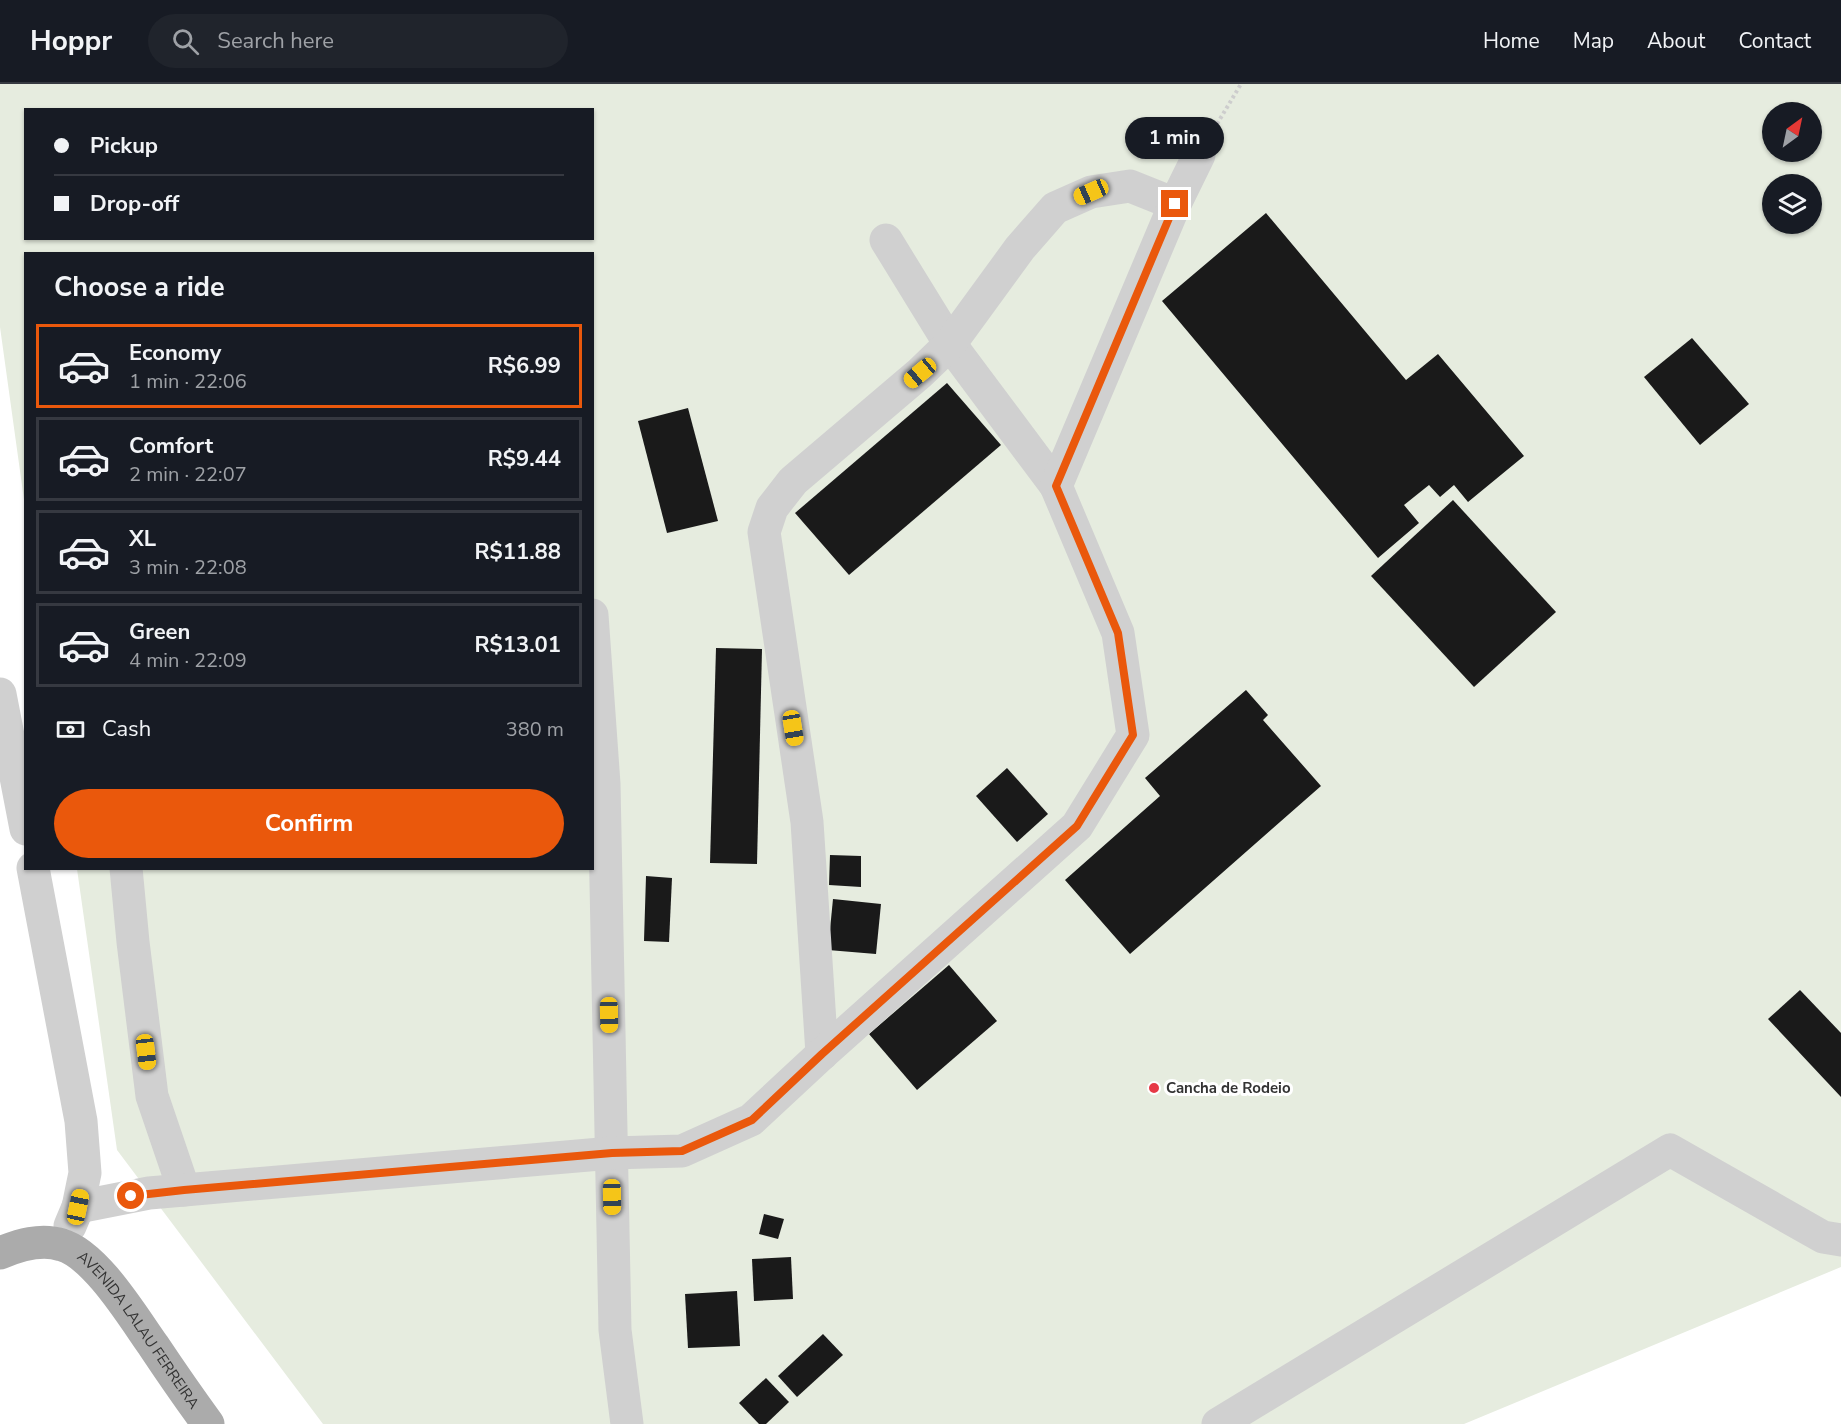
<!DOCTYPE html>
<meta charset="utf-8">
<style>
:root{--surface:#171b24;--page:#20242c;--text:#f1f3f6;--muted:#9ea1a6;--line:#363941;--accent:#ea580c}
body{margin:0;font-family:"Nunito Sans",sans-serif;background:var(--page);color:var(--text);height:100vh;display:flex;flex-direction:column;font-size:22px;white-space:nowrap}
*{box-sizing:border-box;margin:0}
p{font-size:20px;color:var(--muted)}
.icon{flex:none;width:33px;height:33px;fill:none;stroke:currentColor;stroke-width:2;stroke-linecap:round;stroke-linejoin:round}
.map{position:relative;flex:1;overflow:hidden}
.sheet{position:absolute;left:24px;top:168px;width:570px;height:618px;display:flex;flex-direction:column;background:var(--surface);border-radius:0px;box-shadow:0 2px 4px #0004}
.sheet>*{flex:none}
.guide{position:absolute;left:24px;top:24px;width:570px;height:132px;border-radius:0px;box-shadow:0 2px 4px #0004;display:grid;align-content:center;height:132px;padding:0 30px;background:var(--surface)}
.needle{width:39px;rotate:33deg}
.tools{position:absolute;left:1762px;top:18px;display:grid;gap:12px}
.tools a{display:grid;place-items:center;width:60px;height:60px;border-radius:50%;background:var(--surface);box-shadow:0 2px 4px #0004;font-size:30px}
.end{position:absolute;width:27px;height:27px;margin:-14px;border:8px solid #ea580c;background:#fff;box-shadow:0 0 0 3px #fff}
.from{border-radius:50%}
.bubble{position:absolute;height:42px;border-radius:21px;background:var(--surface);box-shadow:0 2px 4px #0004;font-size:20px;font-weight:700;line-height:42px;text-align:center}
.car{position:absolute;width:18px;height:36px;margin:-18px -9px;border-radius:8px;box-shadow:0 0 4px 2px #0007;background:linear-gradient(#f5c518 24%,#345 0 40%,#f5c518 0 76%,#345 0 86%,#f5c518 0)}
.guide b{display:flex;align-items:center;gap:21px;height:57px;font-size:22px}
.guide b+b{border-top:2px solid var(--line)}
.guide i{width:15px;height:15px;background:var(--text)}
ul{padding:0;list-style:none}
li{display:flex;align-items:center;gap:18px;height:84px;margin:0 12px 9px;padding:0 18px;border:3px solid var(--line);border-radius:0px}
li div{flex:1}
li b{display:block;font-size:22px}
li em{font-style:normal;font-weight:700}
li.selected{border-color:var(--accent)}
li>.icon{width:54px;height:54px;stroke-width:1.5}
h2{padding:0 30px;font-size:27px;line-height:72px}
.pay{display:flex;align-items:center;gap:15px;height:66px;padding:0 30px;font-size:22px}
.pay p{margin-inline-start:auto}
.cta{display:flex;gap:12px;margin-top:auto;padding:12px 30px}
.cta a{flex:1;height:69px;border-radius:36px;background:var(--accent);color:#fff;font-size:24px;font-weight:700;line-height:69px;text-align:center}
header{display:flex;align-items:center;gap:36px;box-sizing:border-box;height:84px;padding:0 30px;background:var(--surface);border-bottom:2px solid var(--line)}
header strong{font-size:28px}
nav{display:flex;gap:33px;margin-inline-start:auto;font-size:21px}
.search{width:420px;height:54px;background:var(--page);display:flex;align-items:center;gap:15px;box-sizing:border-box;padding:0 21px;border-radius:33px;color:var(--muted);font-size:22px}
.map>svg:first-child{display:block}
.green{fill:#e6ecdf;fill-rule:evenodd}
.building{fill:#1a1a1a}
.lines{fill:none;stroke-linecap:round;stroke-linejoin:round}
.path{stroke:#cdcdcd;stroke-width:4;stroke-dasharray:3 3;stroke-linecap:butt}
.minor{stroke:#d0d0d0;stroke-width:33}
.major{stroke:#ababab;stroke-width:33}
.route{stroke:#ea580c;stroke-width:8}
.poi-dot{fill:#e63946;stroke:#fff;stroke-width:2}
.labels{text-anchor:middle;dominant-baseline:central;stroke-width:6;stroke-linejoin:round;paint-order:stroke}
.poi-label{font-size:15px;font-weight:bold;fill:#333;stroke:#fff;text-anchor:start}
.street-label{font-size:15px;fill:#333;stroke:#fff}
</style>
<header>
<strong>Hoppr</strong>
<div class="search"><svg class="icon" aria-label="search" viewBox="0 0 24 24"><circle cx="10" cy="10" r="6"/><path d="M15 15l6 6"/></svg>Search here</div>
<nav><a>Home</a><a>Map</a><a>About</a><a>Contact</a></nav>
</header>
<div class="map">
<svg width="1841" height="1340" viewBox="0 0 1841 1340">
<rect width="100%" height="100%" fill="#fff"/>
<path class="green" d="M0,0H1841V1183L1464,1340H323L117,1066L77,785L592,784V170H26L25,423L0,243ZM26,26H592V154H26ZM1773,28H1812V68H1773ZM1773,100H1812V140H1773Z"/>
<g class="building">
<path d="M1266,129L1406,296L1438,270L1524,372L1468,418L1454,401L1440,413L1429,401L1404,421L1419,439L1378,474L1162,217Z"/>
<path d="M1692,254L1749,320L1700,361L1644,293Z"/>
<path d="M947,299L1001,361L849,491L795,429Z"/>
<path d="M688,324L718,437L667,449L638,337Z"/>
<path d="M1453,416L1556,528L1474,603L1371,492Z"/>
<path d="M716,564L762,565L757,780L710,779Z"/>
<path d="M1246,606L1268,631L1263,636L1321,702L1130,870L1065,796L1160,712L1145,694Z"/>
<path d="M1007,684L1048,730L1017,758L976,712Z"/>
<path d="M830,771L861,772V803L829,801Z"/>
<path d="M646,792L672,794L669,858L644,857Z"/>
<path d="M833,815L881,820L876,870L828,866Z"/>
<path d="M949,881L997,937L917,1006L869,950Z"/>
<path d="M1800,906L1841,949V1013L1768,935Z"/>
<path d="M764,1130L784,1135L778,1155L759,1150Z"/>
<path d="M791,1173L793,1215L754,1217L752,1175Z"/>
<path d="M737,1207L740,1262L688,1264L685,1210Z"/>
<path d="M823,1250L843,1271L797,1313L778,1292Z"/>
<path d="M766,1294L789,1318L766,1340H759L739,1319Z"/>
</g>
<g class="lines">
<path class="path" d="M1214,45L1241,0"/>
<g class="minor">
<path d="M886,156L950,260L1056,402"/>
<path d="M592,531L604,700L615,1246L627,1340"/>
<path d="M0,610L26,745"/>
<path d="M33,784L81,1037L85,1089L78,1123L70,1142"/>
<path d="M126,784L133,858L152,1012L184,1106"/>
<path d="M822,970L807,738L764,448L772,424L793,397L920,289L950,260L1020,164L1055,124L1091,108L1130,102L1175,120"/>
<path d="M78,1123L149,1109L184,1106L612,1069L682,1067L751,1036L822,970L1077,742L1133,651L1118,549L1056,402L1175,120L1199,71"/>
<path d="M1218,1340L1670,1066L1823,1153L1841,1156"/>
</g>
<path class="major" id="s1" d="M0,1169C19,1161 41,1154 62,1161C96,1171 133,1233 153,1261C171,1288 189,1314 208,1340"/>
</g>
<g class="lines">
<path class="route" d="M131,1112L184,1106L612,1069L682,1067L752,1036L822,970L1077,742L1133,651L1118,549L1056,402L1175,120"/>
</g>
<circle class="poi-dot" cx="1154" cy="1004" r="6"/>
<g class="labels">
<g class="poi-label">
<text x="1166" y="1004">Cancha de Rodeio</text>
</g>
<g class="street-label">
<text stroke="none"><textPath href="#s1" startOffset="180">AVENIDA LALAU FERREIRA</textPath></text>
</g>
</g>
</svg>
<div class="tools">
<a><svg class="needle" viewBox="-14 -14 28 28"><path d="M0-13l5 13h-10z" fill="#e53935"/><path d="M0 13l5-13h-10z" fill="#9ea1a6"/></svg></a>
<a><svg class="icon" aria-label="layers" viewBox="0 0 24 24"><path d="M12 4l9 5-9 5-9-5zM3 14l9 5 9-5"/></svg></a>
</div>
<i class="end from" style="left:131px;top:1112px"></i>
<i class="end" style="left:1175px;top:120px"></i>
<div class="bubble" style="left:1125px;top:33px;width:99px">1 min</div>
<i class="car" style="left:1091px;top:108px;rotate:246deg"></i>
<i class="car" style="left:920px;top:289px;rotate:230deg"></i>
<i class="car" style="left:793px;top:644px;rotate:171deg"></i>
<i class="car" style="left:609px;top:931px;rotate:179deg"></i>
<i class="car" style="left:146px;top:968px;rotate:173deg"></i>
<i class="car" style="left:612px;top:1113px;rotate:179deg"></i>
<i class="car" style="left:78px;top:1123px;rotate:12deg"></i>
<div class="guide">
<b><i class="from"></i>Pickup</b>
<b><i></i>Drop-off</b>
</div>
<section class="sheet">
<h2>Choose a ride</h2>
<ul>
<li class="selected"><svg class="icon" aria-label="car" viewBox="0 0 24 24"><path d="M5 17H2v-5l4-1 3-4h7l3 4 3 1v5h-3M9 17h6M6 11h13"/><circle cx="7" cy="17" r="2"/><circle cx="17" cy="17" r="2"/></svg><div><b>Economy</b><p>1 min · 22:06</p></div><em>R$6.99</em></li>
<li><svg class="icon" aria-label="car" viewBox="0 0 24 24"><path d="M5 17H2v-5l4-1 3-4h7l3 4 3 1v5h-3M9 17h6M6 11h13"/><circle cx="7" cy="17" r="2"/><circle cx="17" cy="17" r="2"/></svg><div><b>Comfort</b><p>2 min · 22:07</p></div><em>R$9.44</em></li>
<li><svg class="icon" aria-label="car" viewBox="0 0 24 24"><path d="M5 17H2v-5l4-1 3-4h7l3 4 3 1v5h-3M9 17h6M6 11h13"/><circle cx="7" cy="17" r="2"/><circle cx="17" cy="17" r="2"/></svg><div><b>XL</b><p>3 min · 22:08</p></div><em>R$11.88</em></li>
<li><svg class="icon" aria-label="car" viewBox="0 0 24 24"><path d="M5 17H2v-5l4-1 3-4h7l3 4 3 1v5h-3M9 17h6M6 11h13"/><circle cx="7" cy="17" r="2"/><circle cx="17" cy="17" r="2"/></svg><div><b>Green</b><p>4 min · 22:09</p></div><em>R$13.01</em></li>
</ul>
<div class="pay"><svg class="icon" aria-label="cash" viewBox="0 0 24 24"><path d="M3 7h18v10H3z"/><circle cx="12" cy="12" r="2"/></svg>Cash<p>380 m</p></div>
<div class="cta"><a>Confirm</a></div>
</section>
</div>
